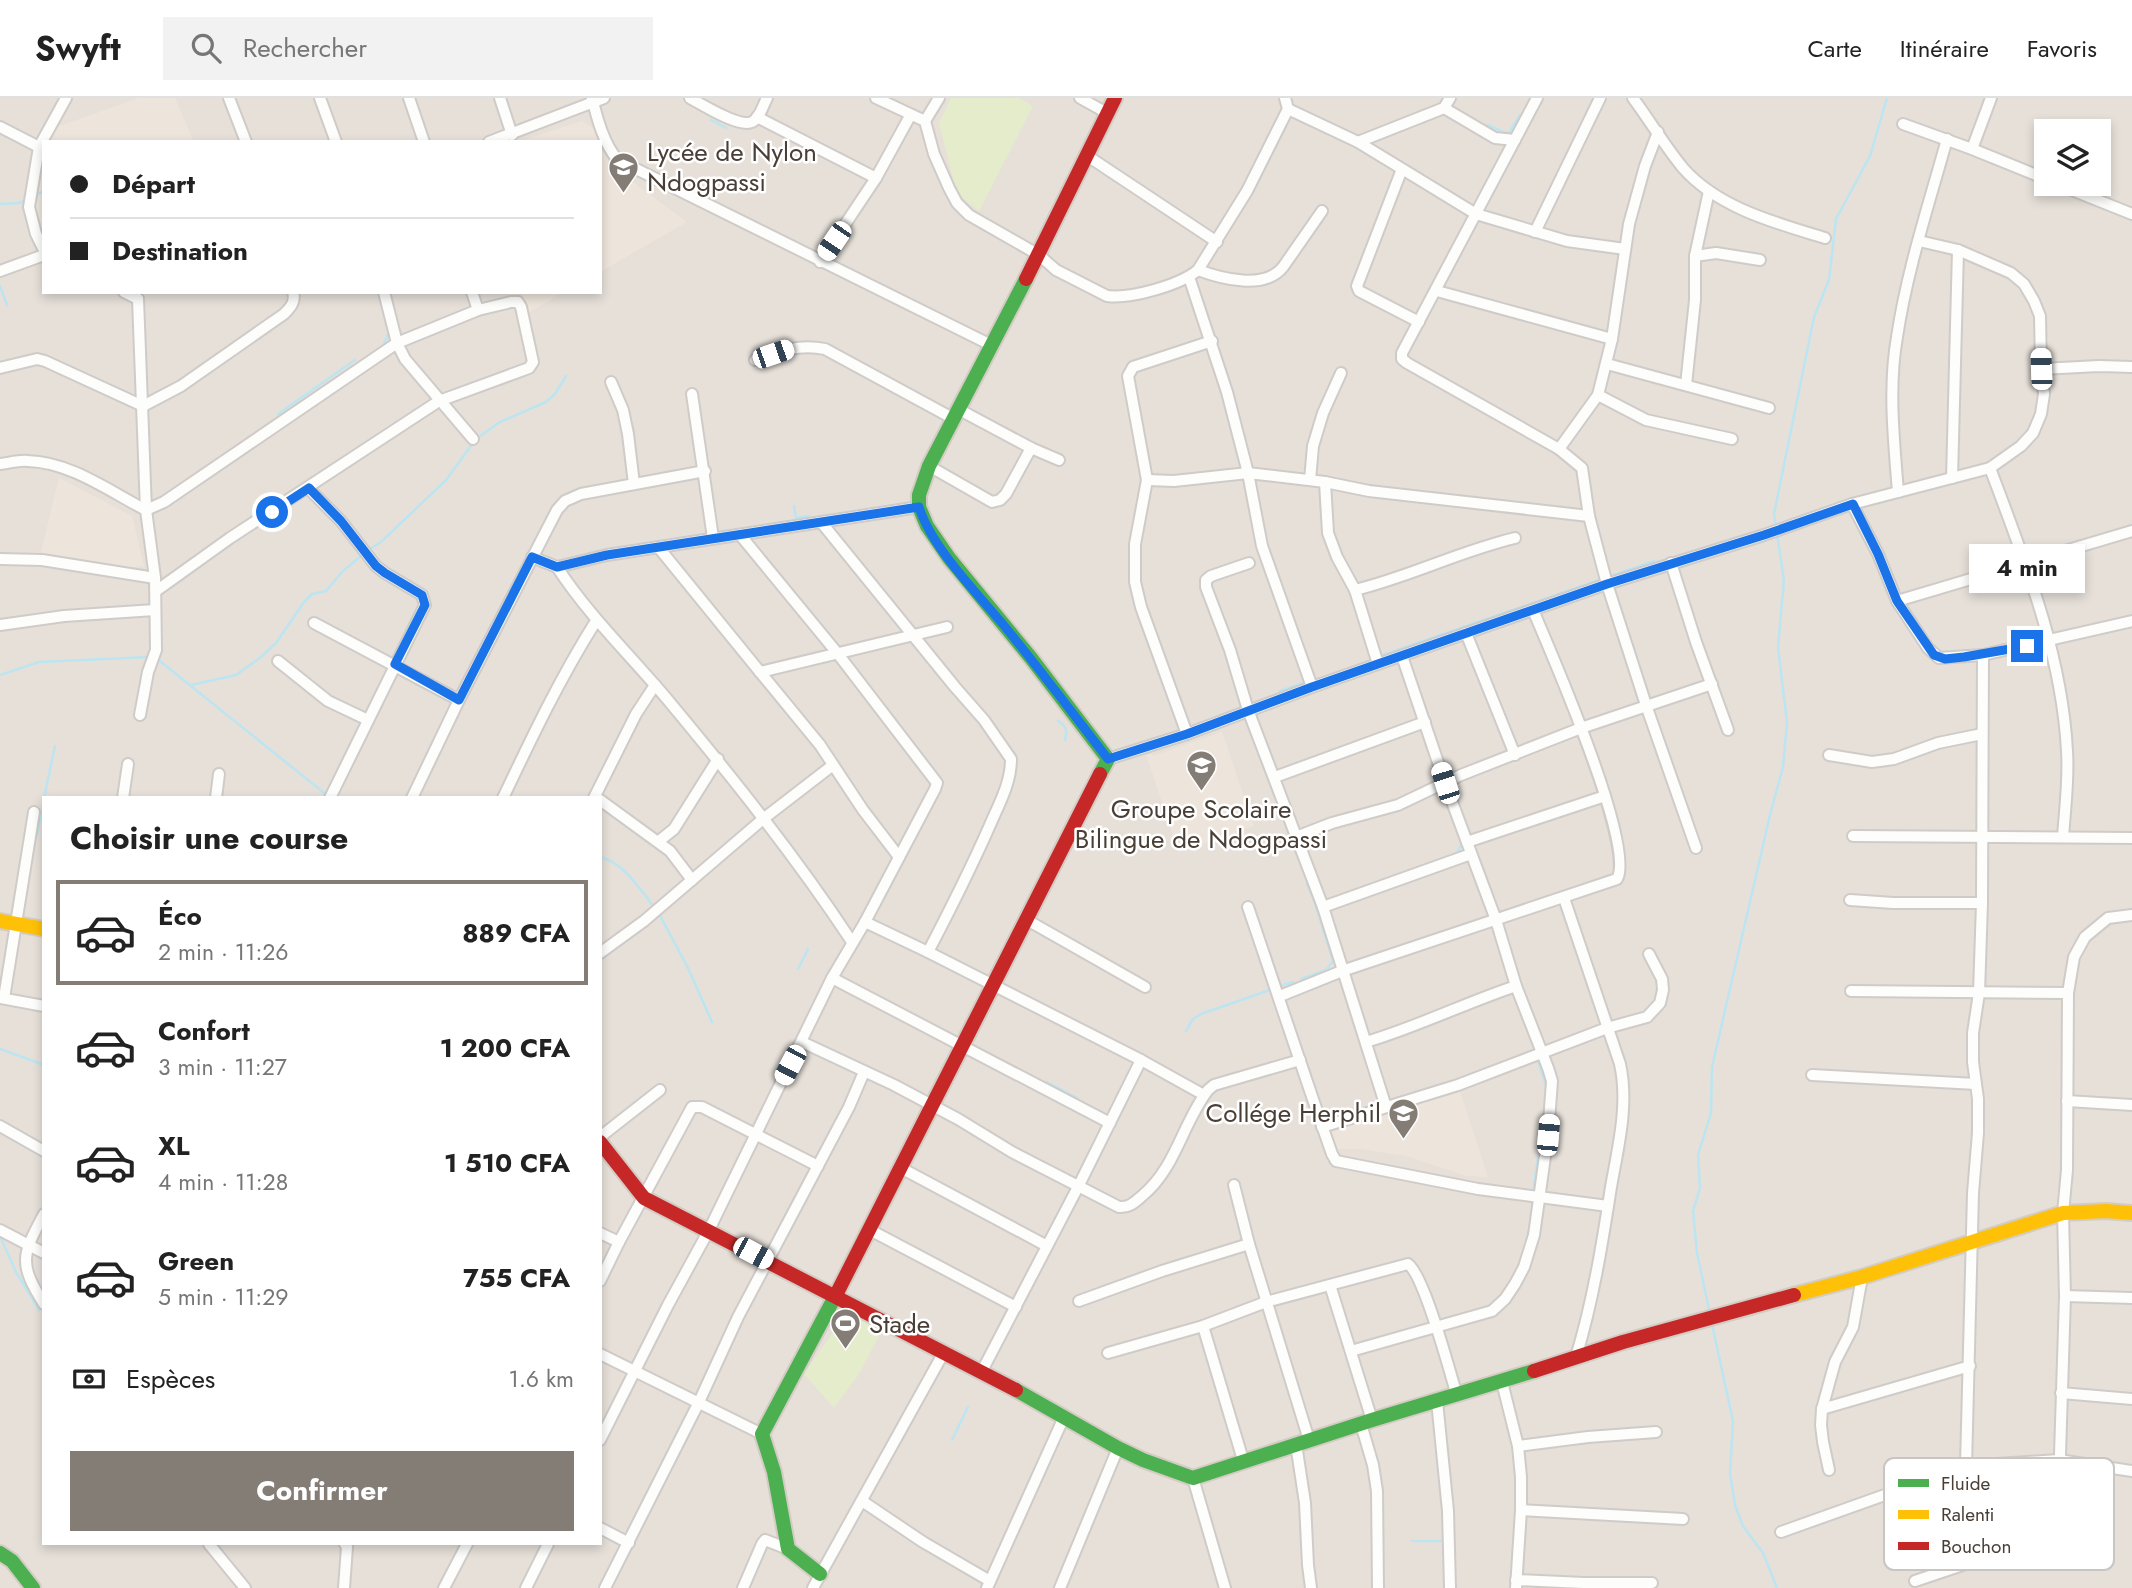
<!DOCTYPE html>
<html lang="fr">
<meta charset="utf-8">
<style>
:root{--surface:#fff;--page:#f2f2f2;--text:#222;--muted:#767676;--line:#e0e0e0;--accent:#847d76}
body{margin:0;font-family:Jost,sans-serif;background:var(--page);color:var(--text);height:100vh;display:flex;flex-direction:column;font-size:26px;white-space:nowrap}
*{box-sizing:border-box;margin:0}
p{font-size:23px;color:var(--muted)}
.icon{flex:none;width:38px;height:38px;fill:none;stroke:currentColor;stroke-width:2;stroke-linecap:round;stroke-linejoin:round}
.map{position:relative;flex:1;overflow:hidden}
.sheet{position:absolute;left:42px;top:698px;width:560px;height:749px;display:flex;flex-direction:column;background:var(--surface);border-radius:0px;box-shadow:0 4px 10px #0003}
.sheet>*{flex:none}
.hud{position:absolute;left:42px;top:42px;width:560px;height:154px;border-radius:0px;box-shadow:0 4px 10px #0003;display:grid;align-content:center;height:154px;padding:0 28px;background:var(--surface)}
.controls{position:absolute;left:2034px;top:21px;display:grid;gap:14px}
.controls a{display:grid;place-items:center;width:77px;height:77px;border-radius:0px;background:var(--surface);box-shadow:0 4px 10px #0003;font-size:35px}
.end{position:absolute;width:32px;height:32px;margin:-16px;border:9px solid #1a73e8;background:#fff;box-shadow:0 0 0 4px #fff}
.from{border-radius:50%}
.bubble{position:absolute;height:49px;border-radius:0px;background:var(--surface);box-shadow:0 4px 10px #0003;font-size:23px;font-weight:700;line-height:49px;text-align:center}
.car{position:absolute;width:21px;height:42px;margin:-21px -10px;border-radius:9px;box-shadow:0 0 5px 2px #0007;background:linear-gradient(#fff 24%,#345 0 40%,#fff 0 76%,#345 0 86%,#fff 0)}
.hud b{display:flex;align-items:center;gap:24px;height:66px;font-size:26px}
.hud b+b{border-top:2px solid var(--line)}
.hud i{width:18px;height:18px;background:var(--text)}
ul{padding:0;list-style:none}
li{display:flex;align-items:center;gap:21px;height:105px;margin:0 14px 10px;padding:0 14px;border:4px solid transparent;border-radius:0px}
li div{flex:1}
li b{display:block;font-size:26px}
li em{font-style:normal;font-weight:700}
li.active{border-color:var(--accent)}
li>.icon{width:63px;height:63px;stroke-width:1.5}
h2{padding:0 28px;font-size:32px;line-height:84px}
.pay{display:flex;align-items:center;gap:18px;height:77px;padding:0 28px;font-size:26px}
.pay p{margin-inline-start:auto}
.action{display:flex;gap:14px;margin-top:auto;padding:14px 28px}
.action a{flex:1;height:80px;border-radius:0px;background:var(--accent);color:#fff;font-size:28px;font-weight:700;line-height:80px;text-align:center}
header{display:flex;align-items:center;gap:42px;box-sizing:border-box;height:98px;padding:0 35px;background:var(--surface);border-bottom:2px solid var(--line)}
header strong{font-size:33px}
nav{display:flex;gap:38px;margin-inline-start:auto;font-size:24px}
.search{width:490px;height:63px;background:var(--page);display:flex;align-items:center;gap:18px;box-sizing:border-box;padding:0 24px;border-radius:0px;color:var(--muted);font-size:26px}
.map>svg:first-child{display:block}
.residential{fill:#e6e0d9;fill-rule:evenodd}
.education{fill:#ede5db}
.green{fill:#e5eccc}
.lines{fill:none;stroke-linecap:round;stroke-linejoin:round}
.stream{stroke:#bce5f1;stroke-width:2.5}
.street-casing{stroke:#cfcbc8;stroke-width:14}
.fast-casing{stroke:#d3ccc4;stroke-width:18}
.slow-casing{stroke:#d3ccc4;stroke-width:18}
.jam-casing{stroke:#d3ccc4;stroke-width:18}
.street{stroke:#fdfdfc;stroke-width:10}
.fast{stroke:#4caf50;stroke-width:14}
.slow{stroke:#ffc107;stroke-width:14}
.jam{stroke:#c62828;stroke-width:14}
.route{stroke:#1a73e8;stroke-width:9}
.labels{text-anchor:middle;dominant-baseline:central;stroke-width:5;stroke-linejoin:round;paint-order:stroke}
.poi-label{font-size:26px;fill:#493f37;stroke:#fff;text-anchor:start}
.key{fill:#fff;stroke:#c8c5c3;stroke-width:2}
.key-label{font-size:19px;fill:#493f37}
</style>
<header>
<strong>Swyft</strong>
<div class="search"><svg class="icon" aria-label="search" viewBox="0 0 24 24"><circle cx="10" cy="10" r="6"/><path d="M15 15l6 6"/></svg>Rechercher</div>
<nav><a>Carte</a><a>Itinéraire</a><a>Favoris</a></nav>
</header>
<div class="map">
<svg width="2132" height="1490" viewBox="0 0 2132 1490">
<rect width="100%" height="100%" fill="#f2efec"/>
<path class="residential" d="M0,0H2132V1490H0ZM2046,33H2098V86H2046ZM44,44H600V194H44ZM44,700H600V1446H44Z"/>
<g class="education">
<path d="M139,0H175L194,44H48L54,30Z"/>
<path d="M582,23L594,30L600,44H518Z"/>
<path d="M600,44L610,67L687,124L600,174Z"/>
<path d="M44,55V138L40,134L35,112Z"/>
<path d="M521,194H564L528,215Z"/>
<path d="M59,380L132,418L144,468L125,470L41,454Z"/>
<path d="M1222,634L1254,728L1179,754L1146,657L1151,656L1153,658Z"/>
<path d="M1459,990L1488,1079L1466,1078L1407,1058L1360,1051H1334L1329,1033Z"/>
</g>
<g class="green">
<path d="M951,0H1019L1033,8L979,113L960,98L954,84L939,25Z"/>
<path d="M849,1211L883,1230L859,1276L834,1310L804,1276Z"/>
</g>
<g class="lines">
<g class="stream">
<path d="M711,22L726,30"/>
<path d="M1488,27L1503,34L1509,35L1520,17"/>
<path d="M34,98L44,93"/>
<path d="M0,106L20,105L25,102"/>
<path d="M0,188L7,207"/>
<path d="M382,209L385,219"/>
<path d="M384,245L387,239L389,232"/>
<path d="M278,316L355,262"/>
<path d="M794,408L796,420L809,418"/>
<path d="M1776,429L1774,416L1814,219L1829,182L1836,121L1870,58L1887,0"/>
<path d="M367,453L381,444L446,382L476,341L500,324L546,304L555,296L566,278"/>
<path d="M1608,479L1654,463"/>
<path d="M1380,558L1602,481"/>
<path d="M156,560L328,698"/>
<path d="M0,577L39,564L149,559"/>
<path d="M191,587L236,577L261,559L276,545L304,504L312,496L326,493L342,474L362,457"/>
<path d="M1280,593L1304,585"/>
<path d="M1058,623C1066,628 1068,632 1065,642"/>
<path d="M44,700L55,648"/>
<path d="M37,738L44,701"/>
<path d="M1458,753L1463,743"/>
<path d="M600,759C623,764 640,791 654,809"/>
<path d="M658,814L688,870L712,924"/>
<path d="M1254,844L1258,854"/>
<path d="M798,871L808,851"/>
<path d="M844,880L859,888"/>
<path d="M1301,881L1326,872L1333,863L1313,799L1307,786"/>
<path d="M1283,887L1293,884"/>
<path d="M1186,933L1193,921L1201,916L1267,893L1270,891V887"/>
<path d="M0,951L44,967"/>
<path d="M1537,960L1547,990"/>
<path d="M1046,988L1047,984L1077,1000"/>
<path d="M1533,1095L1545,1007"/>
<path d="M0,1138L16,1174L39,1212"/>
<path d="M1525,1150L1530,1127L1533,1101"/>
<path d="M1710,1216L1697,1155L1693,1113L1700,1090L1698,1057L1711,1015L1712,969L1770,717L1783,669L1787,624L1778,549L1784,482L1777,436"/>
<path d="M1712,1226L1733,1323L1730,1375L1735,1407L1743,1428L1763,1455L1777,1490"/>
<path d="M952,1342L968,1309"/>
<path d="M1412,1443H1441"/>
<path d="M473,1447L474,1446"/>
</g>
<defs>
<g id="street">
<path d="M229,0L246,44"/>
<path d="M320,0L336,44"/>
<path d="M409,0L424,44"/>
<path d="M500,0L512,37"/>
<path d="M592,0C597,20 604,47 618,62L993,248"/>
<path d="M690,0C703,7 739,30 752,24C760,20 763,7 767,0"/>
<path d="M876,0L925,23L939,0"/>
<path d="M1080,0L1107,15"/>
<path d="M1537,0L1402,255V261L1407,265L1559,351L1582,370L1589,418L1607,486L1646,607L1696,750"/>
<path d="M1633,0C1650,23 1665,48 1683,70C1718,110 1776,125 1825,140"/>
<path d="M1444,10L1495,40L1515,42"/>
<path d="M1288,11L1358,44L1476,116L1567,143L1625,151"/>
<path d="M757,19L876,80"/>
<path d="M925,23L934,56L949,90L957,105L969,117L1039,157L1056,172L1107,198C1131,201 1180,187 1198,172L1247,93L1288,11L1285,0"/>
<path d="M1903,26L1972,51L2046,81"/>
<path d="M0,29L39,49"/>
<path d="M489,44L604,0"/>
<path d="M1358,44L1444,10L1450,0"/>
<path d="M1972,51L1991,0"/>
<path d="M1086,57L1217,144"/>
<path d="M1402,71L1357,188L1359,193L1419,224"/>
<path d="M2057,86L2132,116"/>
<path d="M1535,134L1600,0"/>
<path d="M44,152L36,136L29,109L39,49L66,0"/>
<path d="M1695,158L1716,155L1760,162"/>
<path d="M820,164L876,80L910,18"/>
<path d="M1198,172C1222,181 1265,192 1283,169L1322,113"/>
<path d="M0,173L44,157"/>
<path d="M1189,179L1227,294L1248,375L1262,448L1312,589"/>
<path d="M1437,193L1612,241"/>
<path d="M124,194L138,201"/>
<path d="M384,194L397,245L405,261L473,341"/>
<path d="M472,194L478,212"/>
<path d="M138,201L146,412L155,480L156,552L148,574L140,617"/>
<path d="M755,262C779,253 799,246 825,251L954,321"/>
<path d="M1607,266L1769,310"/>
<path d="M0,270L37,261L45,263L143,308L181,288L284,216C290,210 296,204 293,194"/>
<path d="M2041,271L2099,268L2132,269"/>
<path d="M611,284L623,312L628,336L634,386"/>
<path d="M1686,287L1695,202V158L1709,93"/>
<path d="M692,296L713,440"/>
<path d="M1598,297L1646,322L1732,341"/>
<path d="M958,311L1031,350"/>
<path d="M1559,351L1598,297L1612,241L1629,126L1645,68L1658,34"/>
<path d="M0,366C9,365 19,362 28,363C70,364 109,393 146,412L164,404L397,245L478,212L511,204H518L521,209L533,264L529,270L439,303L230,440L156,493"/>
<path d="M929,368L992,404L1000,402L1006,396L1031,350L1059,362"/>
<path d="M1990,370C2024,461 2062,555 2067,653C2069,681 2065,710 2063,739"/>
<path d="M1952,380L1958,152"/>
<path d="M1147,382L1174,383L1248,375L1325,384L1369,393L1589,418"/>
<path d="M1310,382L1313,348L1323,315L1341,275"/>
<path d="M1325,384L1328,435L1337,459L1355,492"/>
<path d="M308,390L341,423L376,468L385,475L422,497L425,507L330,700"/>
<path d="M1898,394C1894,343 1888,290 1897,239C1907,172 1929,106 1947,41"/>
<path d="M1852,406L1878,456L1897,503L1928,550L1939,560L1983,557L2132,523"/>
<path d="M821,424L955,589L984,622L1011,661C1011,685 999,706 990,727C971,770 950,812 928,854"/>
<path d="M659,450L760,574L947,529"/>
<path d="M532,459L557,469L607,457L919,409"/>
<path d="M0,461L42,462L155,480"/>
<path d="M1249,465L1211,478L1206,482V489L1230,552L1248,612L1323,809L1386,1009"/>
<path d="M1671,465L1696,544L1728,632"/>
<path d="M557,469C589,518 630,557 667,601C732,679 796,759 852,844"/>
<path d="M1897,503L2132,433"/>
<path d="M314,525L459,602"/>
<path d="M0,527L64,518L155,512"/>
<path d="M1466,535L1515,657"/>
<path d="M278,563L328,603L368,622"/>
<path d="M1378,566L1355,492C1409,479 1460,453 1515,440"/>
<path d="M760,574L820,647L863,712L899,759"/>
<path d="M1187,636L1141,509L1135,484V446L1147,382L1128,278L1133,269L1212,243"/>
<path d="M1829,657L1872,664L1894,661L1938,645L1982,636"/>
<path d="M1108,661L1187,636L1312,589L1607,486L1764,437L1852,406L1990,370L2021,348L2033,335L2041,316L2044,296L2041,271L2040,218L2034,203L2024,186L2011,175L1958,152L1919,143"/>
<path d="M1275,679L1425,624"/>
<path d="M123,700L128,666"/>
<path d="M216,700L219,676"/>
<path d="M412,700L459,602L557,412L565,403L581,396L705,373"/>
<path d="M503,700C532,639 560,580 596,523"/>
<path d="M594,700L636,616L655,587"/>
<path d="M600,702L670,753L692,782"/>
<path d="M1853,738L2132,740"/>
<path d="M1296,739L1332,725L1398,707L1461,677L1581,630L1712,586"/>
<path d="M659,743L674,731L718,661"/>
<path d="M1467,744L1605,698"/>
<path d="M1564,800L1620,966C1629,1007 1618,1049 1611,1089C1602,1147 1593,1203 1576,1259"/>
<path d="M1850,802L1893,805H1982"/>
<path d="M1248,809C1276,891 1303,974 1332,1056L1336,1063L1478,1091L1608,1108"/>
<path d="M1323,809L1471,756"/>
<path d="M1027,822L1145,889"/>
<path d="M865,824L928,854L1141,962L1204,997"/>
<path d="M600,855L644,823L763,721L833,667"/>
<path d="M832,880L1110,1025"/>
<path d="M1851,893L2068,895"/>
<path d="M1280,898L1342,873L1617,781C1636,749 1550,552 1533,512"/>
<path d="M0,900L44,908"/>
<path d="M4,900L34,714"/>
<path d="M802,944L894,987L958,1021L1012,1054L1119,1109C1129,1110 1135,1104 1142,1098C1176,1070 1182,1026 1208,992L1214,987L1300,962"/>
<path d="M1366,944C1417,929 1465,905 1516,888"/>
<path d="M1812,977L1976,986"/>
<path d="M2067,1003L2132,1007"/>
<path d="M0,1028L44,1053"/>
<path d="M1322,1029L1458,987L1607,930L1647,919L1660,905L1663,892L1662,881L1649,856"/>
<path d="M600,1039L660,992"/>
<path d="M901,1070L1047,1148"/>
<path d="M1234,1087L1249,1146L1309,1342"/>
<path d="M44,1116C22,1157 18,1165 44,1206"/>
<path d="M0,1132L44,1155"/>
<path d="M870,1132L1016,1209"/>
<path d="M600,1135L619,1144"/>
<path d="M600,1183L619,1144L692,1009H702L818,1068"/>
<path d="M1330,1187L1372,1322"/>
<path d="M2065,1198L2132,1200"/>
<path d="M1079,1203L1162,1173L1249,1146"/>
<path d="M1203,1228L1243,1362"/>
<path d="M1351,1253L1492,1213L1505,1201L1515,1186L1524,1169L1534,1137L1548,1037L1552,983L1548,970L1516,888L1496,822L1445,685L1402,558"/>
<path d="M1108,1255L1203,1228L1266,1204L1408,1166C1424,1177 1450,1274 1457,1298"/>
<path d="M600,1256L762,1336"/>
<path d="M982,1273L1079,1087L1141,962"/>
<path d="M1502,1284L1518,1348L1521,1379V1412L1516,1490"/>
<path d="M2061,1295L2132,1301"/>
<path d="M1437,1303L1448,1413L1450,1490"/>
<path d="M1822,1311L1970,1268"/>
<path d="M1361,1326L1373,1367L1377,1393L1378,1490"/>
<path d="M600,1342L668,1207L709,1132L832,880L865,824L935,691L937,685L838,556L741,438"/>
<path d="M1296,1346L1305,1405L1308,1467L1311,1490"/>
<path d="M1518,1348L1588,1339L1656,1334"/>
<path d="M1966,1368L1973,1095L1978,1035V1001L1973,964V935L1979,895L1982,805L1983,557"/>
<path d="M1829,1372L1823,1344L1821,1327L1822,1311L1835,1264L1853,1229L1862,1179"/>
<path d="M1193,1380L1225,1490"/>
<path d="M862,1403L923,1444L990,1483"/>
<path d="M1521,1412L1683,1421"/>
<path d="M600,1430L629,1445"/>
<path d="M1781,1434L1966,1368L2059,1362L2132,1373"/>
<path d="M209,1446L245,1490"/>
<path d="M1516,1482L1584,1485H1652"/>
<path d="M1915,1483L2049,1438L2056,1430L2058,1420L2065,1198L2063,1115L2067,1072L2068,895L2074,859L2085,839L2108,820L2132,817"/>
<path d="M344,1490L347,1449L345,1446"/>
<path d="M444,1490L467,1446"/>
<path d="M526,1490L548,1446"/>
<path d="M605,1490L699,1304L738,1219L849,1009L864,974"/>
<path d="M743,1490L762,1446L765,1442L788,1451"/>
<path d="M813,1490L944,1254"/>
<path d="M987,1490L1064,1319"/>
<path d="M1060,1490L1118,1350"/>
</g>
<g id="fast">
<path d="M1026,181L929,368L919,397V409L927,428L949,460L1031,560L1108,661L1100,676"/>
<path d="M1016,1292L1118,1350L1143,1362L1193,1380L1372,1322L1534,1273"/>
<path d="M0,1455L12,1463L33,1490"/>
<path d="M820,1476L788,1451L774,1374L762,1336L838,1193"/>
</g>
<g id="slow">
<path d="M0,823L44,831"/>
<path d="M1794,1197L1862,1179L2063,1115L2106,1113L2132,1115"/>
</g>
<g id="jam">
<path d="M1026,181L1115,0"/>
<path d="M600,1044L644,1100L1016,1292"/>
<path d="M838,1193L1100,676"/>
<path d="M1534,1273L1623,1244L1794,1197"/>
</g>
</defs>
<use href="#street" class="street-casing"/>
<use href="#fast" class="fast-casing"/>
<use href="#slow" class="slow-casing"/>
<use href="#jam" class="jam-casing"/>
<use href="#street" class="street"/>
<use href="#fast" class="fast"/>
<use href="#slow" class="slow"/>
<use href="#jam" class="jam"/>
</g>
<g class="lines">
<path class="route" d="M272,414L309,390L341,423L376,468L385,475L422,497L425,507L395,566L459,602L532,459L557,469L607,457L919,409C931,449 979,497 1006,530C1041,573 1074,617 1108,661L1187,636L1312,589L1607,486L1764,437L1853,406L1878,456L1897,503L1934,557L1945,561L1964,559L2027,548"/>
</g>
<defs>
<symbol id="school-pin" viewBox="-11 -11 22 30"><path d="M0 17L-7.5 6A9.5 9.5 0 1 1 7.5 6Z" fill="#847d76" stroke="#fff"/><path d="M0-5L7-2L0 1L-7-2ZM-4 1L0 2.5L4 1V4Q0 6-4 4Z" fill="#fff"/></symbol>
<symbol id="stadium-pin" viewBox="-11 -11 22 30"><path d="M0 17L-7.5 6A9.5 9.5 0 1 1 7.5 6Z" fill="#847d76" stroke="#fff"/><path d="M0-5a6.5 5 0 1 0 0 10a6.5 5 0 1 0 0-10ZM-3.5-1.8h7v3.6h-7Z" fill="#fff"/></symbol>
</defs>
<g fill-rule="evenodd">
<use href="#school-pin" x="606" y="52" width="35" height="47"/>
<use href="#school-pin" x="1184" y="650" width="35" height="47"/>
<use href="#school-pin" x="1386" y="998" width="35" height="47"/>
<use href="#stadium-pin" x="828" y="1208" width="35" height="47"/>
</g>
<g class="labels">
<g class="poi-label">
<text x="647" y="54">Lycée de Nylon<tspan x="647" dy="30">Ndogpassi</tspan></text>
<text x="1201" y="711" text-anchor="middle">Groupe Scolaire<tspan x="1201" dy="30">Bilingue de Ndogpassi</tspan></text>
<text x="1381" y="1015" text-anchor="end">Collége Herphil</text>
<text x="869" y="1226">Stade</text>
</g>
</g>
<rect x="1884" y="1360" width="230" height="112" rx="10" class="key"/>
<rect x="1898" y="1381" width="31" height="8" fill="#4caf50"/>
<rect x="1898" y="1412" width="31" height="9" fill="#ffc107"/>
<rect x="1898" y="1444" width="31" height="8" fill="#c62828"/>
<g class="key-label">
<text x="1941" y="1392">Fluide</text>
<text x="1941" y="1423">Ralenti</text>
<text x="1941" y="1455">Bouchon</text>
</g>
</svg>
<div class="controls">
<a><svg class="icon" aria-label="layers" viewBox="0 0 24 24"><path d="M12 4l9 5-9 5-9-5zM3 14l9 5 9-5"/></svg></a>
</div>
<i class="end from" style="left:272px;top:414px"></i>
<i class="end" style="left:2027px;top:548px"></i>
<div class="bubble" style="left:1969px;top:446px;width:116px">4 min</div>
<i class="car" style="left:834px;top:143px;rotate:214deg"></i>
<i class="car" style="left:773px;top:256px;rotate:71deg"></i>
<i class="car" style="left:2041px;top:271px;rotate:358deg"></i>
<i class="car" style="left:1445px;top:685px;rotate:342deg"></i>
<i class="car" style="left:790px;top:967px;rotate:208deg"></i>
<i class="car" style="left:1548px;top:1037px;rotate:5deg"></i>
<i class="car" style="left:753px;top:1155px;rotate:118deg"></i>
<div class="hud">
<b><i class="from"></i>Départ</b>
<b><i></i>Destination</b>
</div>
<section class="sheet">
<h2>Choisir une course</h2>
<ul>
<li class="active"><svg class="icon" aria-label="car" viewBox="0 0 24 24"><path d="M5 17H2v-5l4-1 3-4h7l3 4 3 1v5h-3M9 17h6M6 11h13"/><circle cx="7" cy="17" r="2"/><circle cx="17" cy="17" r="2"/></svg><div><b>Éco</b><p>2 min · 11:26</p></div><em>889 CFA</em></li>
<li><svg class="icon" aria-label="car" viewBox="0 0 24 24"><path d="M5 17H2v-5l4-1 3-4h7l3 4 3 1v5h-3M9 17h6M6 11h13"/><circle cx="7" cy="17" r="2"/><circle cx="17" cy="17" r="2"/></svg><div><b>Confort</b><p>3 min · 11:27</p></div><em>1 200 CFA</em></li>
<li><svg class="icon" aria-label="car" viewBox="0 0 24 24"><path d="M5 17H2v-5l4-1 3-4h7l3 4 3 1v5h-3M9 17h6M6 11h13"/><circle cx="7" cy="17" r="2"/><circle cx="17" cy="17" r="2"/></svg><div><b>XL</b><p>4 min · 11:28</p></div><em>1 510 CFA</em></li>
<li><svg class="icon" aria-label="car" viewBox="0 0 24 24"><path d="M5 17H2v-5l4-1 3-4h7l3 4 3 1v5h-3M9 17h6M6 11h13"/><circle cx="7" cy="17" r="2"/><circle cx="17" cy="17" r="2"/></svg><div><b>Green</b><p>5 min · 11:29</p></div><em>755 CFA</em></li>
</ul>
<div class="pay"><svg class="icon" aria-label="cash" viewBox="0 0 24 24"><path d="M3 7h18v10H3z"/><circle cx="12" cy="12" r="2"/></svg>Espèces<p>1.6 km</p></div>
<div class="action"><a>Confirmer</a></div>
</section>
</div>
